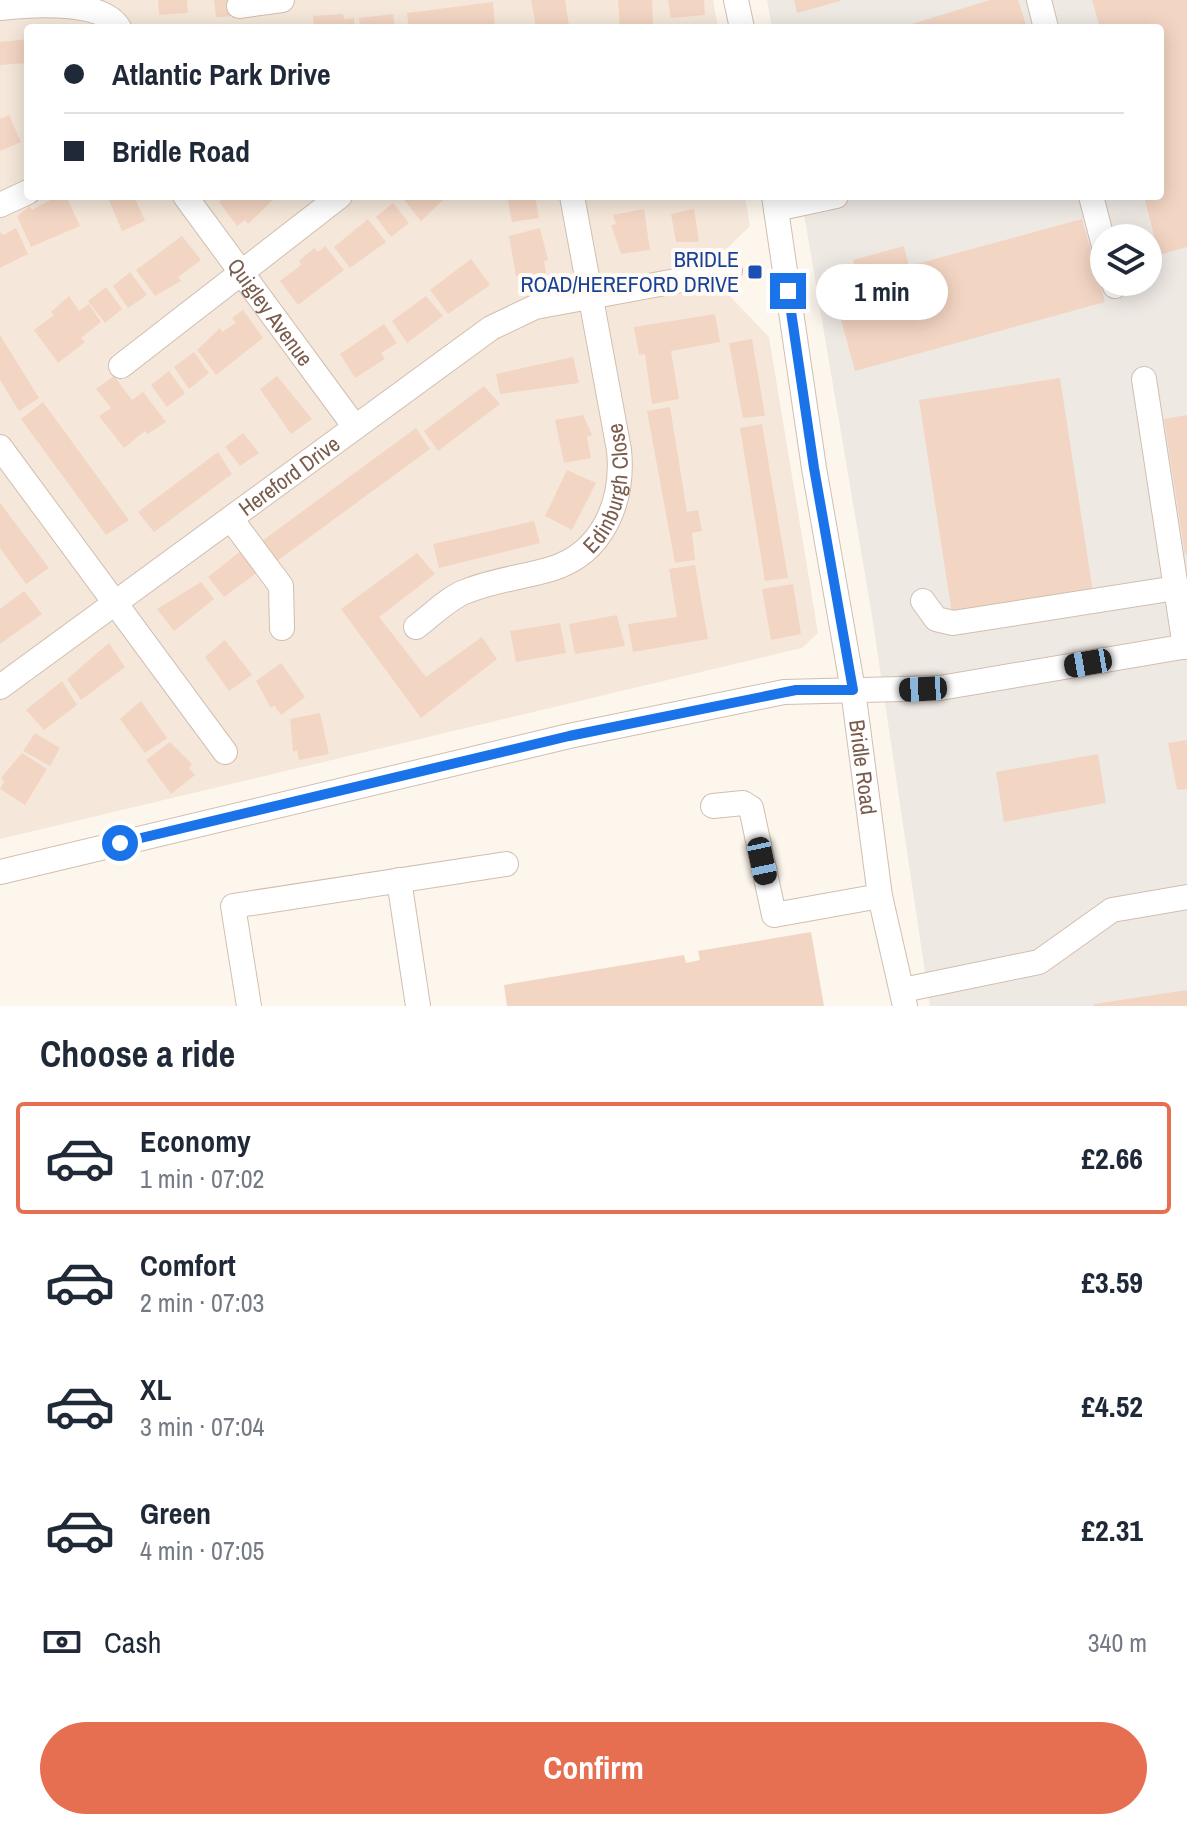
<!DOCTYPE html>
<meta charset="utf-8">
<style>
:root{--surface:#fff;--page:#f2f2f3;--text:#1f2937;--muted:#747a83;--line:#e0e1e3;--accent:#e76f51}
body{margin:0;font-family:"Archivo Narrow",sans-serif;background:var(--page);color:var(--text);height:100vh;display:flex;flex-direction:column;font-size:30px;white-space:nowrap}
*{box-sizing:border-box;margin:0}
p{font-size:26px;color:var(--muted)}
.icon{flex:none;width:44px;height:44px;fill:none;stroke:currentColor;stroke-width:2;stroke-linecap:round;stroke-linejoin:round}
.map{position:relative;height:1006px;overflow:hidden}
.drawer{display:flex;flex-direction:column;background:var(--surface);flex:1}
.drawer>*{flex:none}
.guide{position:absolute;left:24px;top:24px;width:1140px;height:176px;border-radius:8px;box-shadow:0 4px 20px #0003;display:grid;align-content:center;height:176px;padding:0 40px;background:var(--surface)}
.controls{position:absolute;left:1090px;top:224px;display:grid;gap:16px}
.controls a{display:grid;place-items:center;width:72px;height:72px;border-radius:50%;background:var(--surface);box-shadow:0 4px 20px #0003;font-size:40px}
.end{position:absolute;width:36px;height:36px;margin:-18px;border:10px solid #1a73e8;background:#fff;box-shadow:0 0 0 4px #fff}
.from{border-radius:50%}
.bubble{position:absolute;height:56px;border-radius:28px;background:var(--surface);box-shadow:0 4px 20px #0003;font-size:26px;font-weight:800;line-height:56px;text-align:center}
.car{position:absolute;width:24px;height:48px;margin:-24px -12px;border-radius:10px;box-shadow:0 0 6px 2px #0007;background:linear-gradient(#222 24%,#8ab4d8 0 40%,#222 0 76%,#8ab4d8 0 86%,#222 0)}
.guide b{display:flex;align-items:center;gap:28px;height:76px;font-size:30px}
.guide b+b{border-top:2px solid var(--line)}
.guide i{width:20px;height:20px;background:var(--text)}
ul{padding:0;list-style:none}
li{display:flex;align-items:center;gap:24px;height:112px;margin:0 16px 12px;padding:0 24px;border:4px solid transparent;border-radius:8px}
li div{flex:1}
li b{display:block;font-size:30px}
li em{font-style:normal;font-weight:800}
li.on{border-color:var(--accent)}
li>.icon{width:72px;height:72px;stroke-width:1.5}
h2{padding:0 40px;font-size:36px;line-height:96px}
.pay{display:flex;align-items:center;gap:20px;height:88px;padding:0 40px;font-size:30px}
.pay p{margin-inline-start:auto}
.button{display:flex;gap:16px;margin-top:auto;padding:16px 40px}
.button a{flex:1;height:92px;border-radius:48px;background:var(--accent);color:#fff;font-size:32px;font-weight:800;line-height:92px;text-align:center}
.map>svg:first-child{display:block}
.residential{fill:#f5e8da}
.industrial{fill:#efe9e4;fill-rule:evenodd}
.building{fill:#f3d5c3}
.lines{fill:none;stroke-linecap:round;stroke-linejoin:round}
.minor-casing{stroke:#d1beb0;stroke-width:26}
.minor{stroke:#fff;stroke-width:24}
.route{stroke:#1a73e8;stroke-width:10}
.transit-dot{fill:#1a4fb4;stroke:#fffaf3;stroke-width:3}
.labels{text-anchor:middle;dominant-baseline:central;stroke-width:8;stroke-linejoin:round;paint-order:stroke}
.transit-label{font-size:22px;fill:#164399;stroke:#fffaf3;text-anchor:end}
.street-label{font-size:22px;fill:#7a5c4d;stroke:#fffaf3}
</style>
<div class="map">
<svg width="1187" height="1006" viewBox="0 0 1187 1006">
<rect width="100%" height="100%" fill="#fdf6ec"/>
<path class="residential" d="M0,0H713L718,28H28V196H745L750,226L721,254L726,292L769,337L818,633L802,648L0,839Z"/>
<path class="industrial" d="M767,0H1187V1006H930L872,616L801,196H1160V28H772ZM1104,238H1148V282H1104Z"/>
<g class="building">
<path d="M158,0H187L188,13L159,15Z"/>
<path d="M214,0H235L238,16L216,17Z"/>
<path d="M531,0H565L569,26L536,28Z"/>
<path d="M618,0H652L653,25L620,27Z"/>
<path d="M668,0H704L705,15L671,18Z"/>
<path d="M794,0H840V1L797,13Z"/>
<path d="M990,0H1018L1027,28H899Z"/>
<path d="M1092,0H1187V247L1159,255L1144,196H1160V28H1100Z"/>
<path d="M493,2L495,28H409L407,13Z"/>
<path d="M343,14L344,19L354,18L355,28H314L313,16Z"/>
<path d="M393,14L395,28H360L359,18Z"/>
<path d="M28,39V63L0,65V42Z"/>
<path d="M9,115L21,142L0,151V119Z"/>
<path d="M58,196H66L80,226L31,247L17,216L30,206L32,210Z"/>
<path d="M107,196H134L145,221L122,231Z"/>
<path d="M227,196H277L248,224L245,220L237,226L219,202Z"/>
<path d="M401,196H447L421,221Z"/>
<path d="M507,196H535L539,218L512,222Z"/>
<path d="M393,203L409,223L391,237L376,217Z"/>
<path d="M644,209L650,250L621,254L611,225L616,224L613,215Z"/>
<path d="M694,209L699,242H676L671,214Z"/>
<path d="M368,219L386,242L350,268L334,247Z"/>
<path d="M1082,219L1105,302L855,371L833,290L860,283L853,260L904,246L909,266Z"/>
<path d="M16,228L28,254L0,268V232L3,235Z"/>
<path d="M540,228L548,260L544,261L546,273L516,276L509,236Z"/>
<path d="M182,236L201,260L178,277L181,281L155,296L136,270Z"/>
<path d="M325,246L344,270L298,305L280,281L301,265L299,261L314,248L318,252Z"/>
<path d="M471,259L490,285L448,314L430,290Z"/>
<path d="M130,272L147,295L128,308L113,286Z"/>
<path d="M106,287L122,309L105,323L88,301Z"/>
<path d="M69,296L79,311L89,304L101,322L81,338L85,342L58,363L34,330L54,315L51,312Z"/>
<path d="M426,296L443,316L407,343L392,321Z"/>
<path d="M243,310L263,338L216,375L197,350L220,328L222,332L236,323L232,318Z"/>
<path d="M715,314L720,342L671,351L679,399L652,404L645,354L639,355L634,327Z"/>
<path d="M384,324L397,343L381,353L385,359L355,378L340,354Z"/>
<path d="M0,335L39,398L19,411L0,380Z"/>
<path d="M752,339L765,416L743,418L729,343Z"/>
<path d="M194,352L209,373L189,389L174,367Z"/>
<path d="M573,357L579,383L500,394L496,374Z"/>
<path d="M169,371L185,393L167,407L151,385Z"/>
<path d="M114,376L132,400L143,392L166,422L148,434L145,431L124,448L99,416L111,408L96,389Z"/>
<path d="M277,376L312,419L291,434L260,389Z"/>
<path d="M1060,378L1093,592L952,614L919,400Z"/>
<path d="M484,386L500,404L438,451L424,431Z"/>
<path d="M43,402L129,520L106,535L21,419Z"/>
<path d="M670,407L687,512L698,510L702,531L692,533L695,560L675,563L647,411Z"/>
<path d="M583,415L592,435L587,437L591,458L564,463L555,420Z"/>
<path d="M1187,415V554L1185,555L1164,419Z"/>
<path d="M762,424L788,578L765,581L740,428Z"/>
<path d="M416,428L430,449L277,561L262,541Z"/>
<path d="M243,433L259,453L240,466L225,447Z"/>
<path d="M218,452L232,474L154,532L138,512Z"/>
<path d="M567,470L596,483L572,530L545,516Z"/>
<path d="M0,503L49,568L26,584L0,548Z"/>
<path d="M534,521L540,543L439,568L433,544Z"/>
<path d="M242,550L258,572L224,597L208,577Z"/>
<path d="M417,553L435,574L379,617L426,677L482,637L497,659L421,718L341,609Z"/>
<path d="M695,565L708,639L633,652L628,624L677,617L669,569Z"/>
<path d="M201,582L214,599L174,631L157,609Z"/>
<path d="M793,584L801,634L771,640L762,589Z"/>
<path d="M24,591L42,614L0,644V609Z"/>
<path d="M617,615L625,646L575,654L569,624Z"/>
<path d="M560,623L566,653L516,662L510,631Z"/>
<path d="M225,640L252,675L229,691L205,657Z"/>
<path d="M109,643L125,667L81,700L67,679Z"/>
<path d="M281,663L305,697L281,715L274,705L271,708L256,681Z"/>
<path d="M62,681L77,705L44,730L26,710Z"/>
<path d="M141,701L167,738L145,753L120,719Z"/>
<path d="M320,713L329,754L299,760L297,750L293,752L290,719Z"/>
<path d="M35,733L60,748L50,766L23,751Z"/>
<path d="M1187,740V789L1177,790L1168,743Z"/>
<path d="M170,742L192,764L189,768L195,775L171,794L146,760Z"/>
<path d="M22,753L47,769L25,805L0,789L4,781L1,778Z"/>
<path d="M1098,754L1106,803L1004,822L996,772Z"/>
<path d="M811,932L824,1006H507L504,985L684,955L686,963L700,960L698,951Z"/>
<path d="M1187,990V1006H1094V1004Z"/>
</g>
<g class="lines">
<defs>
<g id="minor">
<path d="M736,0L742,28"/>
<path d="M1039,0L1046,28"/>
<path d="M239,6L282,0"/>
<path d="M0,8C36,4 103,0 119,28"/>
<path id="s1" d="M185,196L355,427"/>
<path id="s2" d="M774,196L814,468L853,690L880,896L905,1006"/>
<path d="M1091,196L1104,246"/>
<path d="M0,205L28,192"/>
<path d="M776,209L836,196"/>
<path d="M1114,282L1115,286"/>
<path d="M121,366L340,196"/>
<path d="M1144,379L1185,647"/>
<path d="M0,447L225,752"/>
<path d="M231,519L281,586L282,628"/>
<path d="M923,601L936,619L953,623L1176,588"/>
<path id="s3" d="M416,627C431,616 449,597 467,591C494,580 524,577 551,569C604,553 624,500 619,450L572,196"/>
<path id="s4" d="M0,687L491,328L535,307L730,271"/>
<path d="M713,806L743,803L751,808L774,915L880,896"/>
<path d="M0,872L569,736L784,692L940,688L1187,646"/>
<path d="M399,880L418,1006"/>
<path d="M903,990L1039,962L1112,910L1187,897"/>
<path d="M249,1006L233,906L506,864"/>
</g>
</defs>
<use href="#minor" class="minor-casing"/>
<use href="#minor" class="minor"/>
</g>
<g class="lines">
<path class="route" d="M120,843L569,736L796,690H853L814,468L788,291"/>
</g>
<rect class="transit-dot" x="747" y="264" width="16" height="16" rx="4"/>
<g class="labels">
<g class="transit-label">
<text x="739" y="259">BRIDLE<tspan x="739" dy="25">ROAD/HEREFORD DRIVE</tspan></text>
</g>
<g class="street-label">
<text stroke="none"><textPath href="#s1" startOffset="144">Quigley Avenue</textPath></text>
<text stroke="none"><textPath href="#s4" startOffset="358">Hereford Drive</textPath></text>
<text stroke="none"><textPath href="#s3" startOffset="258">Edinburgh Close</textPath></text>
<text stroke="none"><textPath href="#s2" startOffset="578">Bridle Road</textPath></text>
</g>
</g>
</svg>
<div class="controls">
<a><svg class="icon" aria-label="layers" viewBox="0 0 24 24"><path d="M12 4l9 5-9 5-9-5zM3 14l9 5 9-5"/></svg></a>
</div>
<i class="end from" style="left:120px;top:843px"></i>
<i class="end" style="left:788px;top:291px"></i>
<div class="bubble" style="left:816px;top:264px;width:132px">1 min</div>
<i class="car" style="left:1088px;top:663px;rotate:260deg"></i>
<i class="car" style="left:923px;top:689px;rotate:267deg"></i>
<i class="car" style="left:762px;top:861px;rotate:168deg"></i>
<div class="guide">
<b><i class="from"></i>Atlantic Park Drive</b>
<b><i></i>Bridle Road</b>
</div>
</div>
<section class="drawer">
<h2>Choose a ride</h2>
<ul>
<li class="on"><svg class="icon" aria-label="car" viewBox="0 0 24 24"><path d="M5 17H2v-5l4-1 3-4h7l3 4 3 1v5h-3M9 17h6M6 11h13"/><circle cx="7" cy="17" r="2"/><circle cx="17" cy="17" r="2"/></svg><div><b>Economy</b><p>1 min · 07:02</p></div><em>£2.66</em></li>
<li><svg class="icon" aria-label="car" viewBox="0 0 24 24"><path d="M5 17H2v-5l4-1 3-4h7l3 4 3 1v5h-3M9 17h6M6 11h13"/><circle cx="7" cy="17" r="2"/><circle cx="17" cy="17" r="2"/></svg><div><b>Comfort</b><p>2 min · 07:03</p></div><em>£3.59</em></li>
<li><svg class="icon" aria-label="car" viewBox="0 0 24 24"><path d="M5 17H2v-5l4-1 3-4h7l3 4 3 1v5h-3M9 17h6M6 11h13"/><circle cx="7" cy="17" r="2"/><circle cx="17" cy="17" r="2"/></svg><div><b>XL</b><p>3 min · 07:04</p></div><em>£4.52</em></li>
<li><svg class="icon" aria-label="car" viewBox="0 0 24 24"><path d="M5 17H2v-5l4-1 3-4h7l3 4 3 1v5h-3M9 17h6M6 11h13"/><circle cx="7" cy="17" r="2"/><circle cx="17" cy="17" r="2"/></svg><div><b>Green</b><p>4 min · 07:05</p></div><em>£2.31</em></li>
</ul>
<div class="pay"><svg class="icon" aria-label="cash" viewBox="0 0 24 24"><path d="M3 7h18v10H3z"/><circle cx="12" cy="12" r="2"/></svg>Cash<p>340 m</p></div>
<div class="button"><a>Confirm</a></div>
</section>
